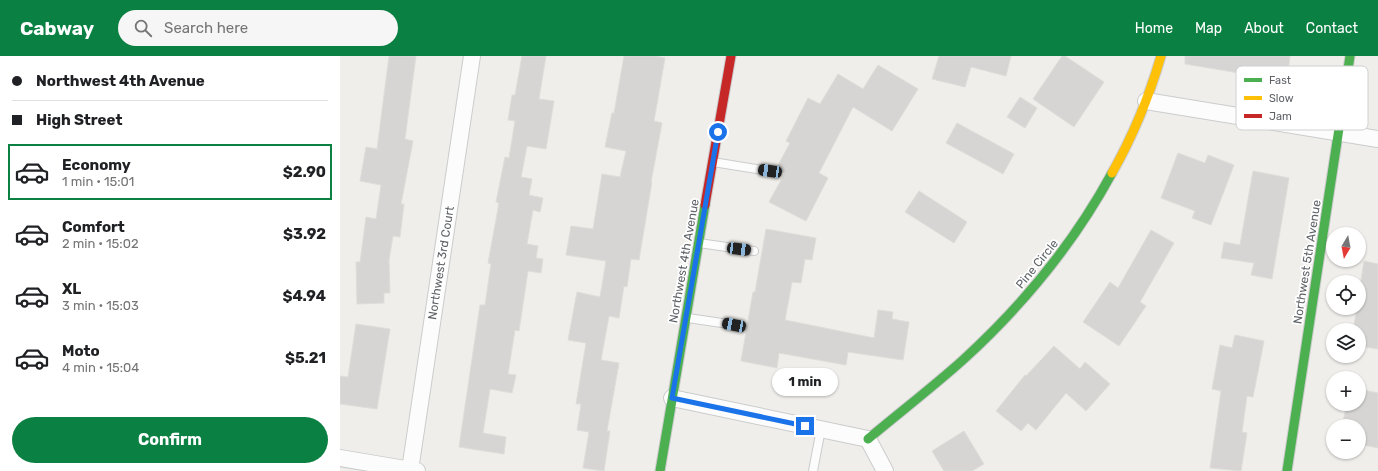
<!DOCTYPE html>
<meta charset="utf-8">
<style>
:root{--surface:#fff;--page:#f6f6f6;--text:#202124;--muted:#757577;--line:#e0e0e0;--accent:#0b8043}
body{margin:0;font-family:Rubik,sans-serif;background:var(--page);color:var(--text);height:100vh;display:flex;flex-direction:column;font-size:15px;white-space:nowrap}
*{box-sizing:border-box;margin:0}
p{font-size:13px;color:var(--muted)}
.icon{flex:none;width:22px;height:22px;fill:none;stroke:currentColor;stroke-width:2;stroke-linecap:round;stroke-linejoin:round}
.map{position:relative;flex:1;overflow:hidden}
.sheet{display:flex;flex-direction:column;background:var(--surface);width:340px}
.sheet>*{flex:none}
.guide{display:grid;align-content:center;height:88px;padding:0 12px;background:var(--surface)}
.needle{width:26px;rotate:190deg}
.tools{position:absolute;left:986px;top:171px;display:grid;gap:8px}
.tools a{display:grid;place-items:center;width:40px;height:40px;border-radius:50%;background:var(--surface);box-shadow:0 1px 3px #0004;font-size:20px}
.end{position:absolute;width:18px;height:18px;margin:-9px;border:5px solid #1a73e8;background:#fff;box-shadow:0 0 0 2px #fff}
.from{border-radius:50%}
.bubble{position:absolute;height:28px;border-radius:14px;background:var(--surface);box-shadow:0 1px 3px #0004;font-size:13px;font-weight:700;line-height:28px;text-align:center}
.car{position:absolute;width:12px;height:24px;margin:-12px -6px;border-radius:5px;box-shadow:0 0 3px 1px #0007;background:linear-gradient(#222 24%,#8ab4d8 0 40%,#222 0 76%,#8ab4d8 0 86%,#222 0)}
.guide b{display:flex;align-items:center;gap:14px;height:38px;font-size:15px}
.guide b+b{border-top:1px solid var(--line)}
.guide i{width:10px;height:10px;background:var(--text)}
ul{padding:0;list-style:none}
li{display:flex;align-items:center;gap:12px;height:56px;margin:0 8px 6px;padding:0 4px;border:2px solid transparent;border-radius:0px}
li div{flex:1}
li b{display:block;font-size:15px}
li em{font-style:normal;font-weight:700}
li.on{border-color:var(--accent)}
li>.icon{width:36px;height:36px;stroke-width:1.5}
.action{display:flex;gap:8px;margin-top:auto;padding:8px 12px}
.action a{flex:1;height:46px;border-radius:24px;background:var(--accent);color:#fff;font-size:16px;font-weight:700;line-height:46px;text-align:center}
header{display:flex;align-items:center;gap:24px;box-sizing:border-box;height:56px;padding:0 20px;background:var(--accent);color:#fff}
header strong{font-size:19px}
nav{display:flex;gap:22px;margin-inline-start:auto;font-size:14px}
.search{width:280px;height:36px;background:var(--page);display:flex;align-items:center;gap:10px;box-sizing:border-box;padding:0 14px;border-radius:22px;color:var(--muted);font-size:15px}
main{display:flex;flex:1;min-height:0}
.map>svg:first-child{display:block}
.building{fill:#d6d5d3;stroke:#deddd9}
.lines{fill:none;stroke-linecap:round;stroke-linejoin:round}
.lane-casing{stroke:#cbcccc;stroke-width:10}
.street-casing{stroke:#cbcccc;stroke-width:18}
.fast-casing{stroke:#cacacb;stroke-width:11}
.slow-casing{stroke:#cacacb;stroke-width:11}
.jam-casing{stroke:#cacacb;stroke-width:11}
.lane{stroke:#fdfcfc;stroke-width:8}
.street{stroke:#fdfcfc;stroke-width:16}
.fast{stroke:#4caf50;stroke-width:9}
.slow{stroke:#ffc107;stroke-width:9}
.jam{stroke:#c62828;stroke-width:9}
.route{stroke:#1a73e8;stroke-width:5}
.labels{text-anchor:middle;dominant-baseline:central;stroke-width:3.5;stroke-linejoin:round;paint-order:stroke}
.street-label{font-size:12px;fill:#5f6368;stroke:#fff}
.key{fill:#fff;stroke:#cfd0d2;stroke-width:1}
.key-label{font-size:11px;fill:#5f6368}
</style>
<header>
<strong>Cabway</strong>
<div class="search"><svg class="icon" aria-label="search" viewBox="0 0 24 24"><circle cx="10" cy="10" r="6"/><path d="M15 15l6 6"/></svg>Search here</div>
<nav><a>Home</a><a>Map</a><a>About</a><a>Contact</a></nav>
</header>
<main>
<section class="sheet">
<div class="guide">
<b><i class="from"></i>Northwest 4th Avenue</b>
<b><i></i>High Street</b>
</div>
<ul>
<li class="on"><svg class="icon" aria-label="car" viewBox="0 0 24 24"><path d="M5 17H2v-5l4-1 3-4h7l3 4 3 1v5h-3M9 17h6M6 11h13"/><circle cx="7" cy="17" r="2"/><circle cx="17" cy="17" r="2"/></svg><div><b>Economy</b><p>1 min · 15:01</p></div><em>$2.90</em></li>
<li><svg class="icon" aria-label="car" viewBox="0 0 24 24"><path d="M5 17H2v-5l4-1 3-4h7l3 4 3 1v5h-3M9 17h6M6 11h13"/><circle cx="7" cy="17" r="2"/><circle cx="17" cy="17" r="2"/></svg><div><b>Comfort</b><p>2 min · 15:02</p></div><em>$3.92</em></li>
<li><svg class="icon" aria-label="car" viewBox="0 0 24 24"><path d="M5 17H2v-5l4-1 3-4h7l3 4 3 1v5h-3M9 17h6M6 11h13"/><circle cx="7" cy="17" r="2"/><circle cx="17" cy="17" r="2"/></svg><div><b>XL</b><p>3 min · 15:03</p></div><em>$4.94</em></li>
<li><svg class="icon" aria-label="car" viewBox="0 0 24 24"><path d="M5 17H2v-5l4-1 3-4h7l3 4 3 1v5h-3M9 17h6M6 11h13"/><circle cx="7" cy="17" r="2"/><circle cx="17" cy="17" r="2"/></svg><div><b>Moto</b><p>4 min · 15:04</p></div><em>$5.21</em></li>
</ul>
<div class="action"><a>Confirm</a></div>
</section>
<div class="map">
<svg width="1038" height="415" viewBox="0 0 1038 415">
<rect width="100%" height="100%" fill="#efeeea"/>
<g class="building">
<path d="M49,0H76L65,83L73,85L61,148H64L60,181L53,180L49,204L50,237H44V247L17,248L16,206H20L26,161L36,163L41,129L20,125L26,91L37,93Z"/>
<path d="M182,0H206L199,43L214,45L206,93L187,90L181,121L192,123L189,139L203,142L200,156L193,154L187,188L198,190L196,202L203,203L201,217L188,215L179,275L175,274L168,318L176,319L172,337L150,333L143,377L166,381L164,398L119,391L140,249H145L151,208L148,207L159,147L156,146L165,101L169,102L175,65L168,64L172,39H175Z"/>
<path d="M284,0H315L325,2L314,65L322,67L311,126H312L299,204L291,203L287,231L284,230L279,262L269,260L261,304L279,307L267,375H270L264,415L243,412L249,376L237,374L241,348H236L246,287L228,284L237,236L260,241L266,205L226,199L231,170L253,173L262,118L280,121L286,95L265,91L272,57H274Z"/>
<path d="M599,0H671L666,20L631,11L625,31L592,23Z"/>
<path d="M722,0H725L764,26L734,71L693,43Z"/>
<path d="M845,0H950L947,25L845,8Z"/>
<path d="M538,9L578,33L552,75L513,51L479,117L488,122L466,165L429,146L445,117L436,113L450,87L446,85L468,42L480,48L498,18L523,33Z"/>
<path d="M680,41L697,52L685,72L667,61Z"/>
<path d="M617,67L674,98L663,118L606,87Z"/>
<path d="M838,97L865,107L868,99L894,109L871,169L852,162L855,155L821,142Z"/>
<path d="M913,115L949,122L932,223L911,219L914,207L881,202L884,186L900,189Z"/>
<path d="M579,135L627,166L614,187L565,156Z"/>
<path d="M426,173L476,182L472,204L465,203L461,227L452,226L445,264L534,282L538,254L553,256L552,263L569,266L563,304L508,296L506,309L439,297L437,312L401,305L413,236H415Z"/>
<path d="M811,174L834,187L800,246L806,250L779,290L743,266L770,226L778,232Z"/>
<path d="M1024,205L1038,208V293L1019,290V274H1013L1017,252H1019V237Z"/>
<path d="M16,268L50,273L37,353L0,348V320L8,321Z"/>
<path d="M895,279L924,285L913,341L907,340L902,376L907,377L901,415L870,412L881,335L872,333L880,289L892,292Z"/>
<path d="M714,290L740,313L745,306L770,328L746,355L726,337L696,374L688,367L681,375L656,355L685,319L686,320Z"/>
<path d="M1019,333L1038,337V392L1019,388V370H1002L1007,348H1019Z"/>
<path d="M624,375L644,408L632,415H604L592,395Z"/>
</g>
<g class="lines">
<defs>
<g id="lane">
<path d="M373,106L429,115"/>
<path d="M359,187L414,195"/>
<path d="M348,262L402,270"/>
<path d="M473,415L481,373"/>
</g>
<g id="street">
<path d="M806,45L1038,83"/>
<path d="M332,342L528,383L545,415"/>
<path d="M0,402L77,415"/>
<path d="M70,414L132,0"/>
</g>
<g id="fast">
<path d="M528,383C560,356 593,331 624,303C683,249 734,187 772,117"/>
<path d="M320,415L365,149"/>
<path d="M947,415L1010,0"/>
</g>
<path id="slow" d="M772,117C793,80 809,41 821,0"/>
<path id="jam" d="M365,149L391,0"/>
</defs>
<use href="#lane" class="lane-casing"/>
<use href="#street" class="street-casing"/>
<use href="#fast" class="fast-casing"/>
<use href="#slow" class="slow-casing"/>
<use href="#jam" class="jam-casing"/>
<use href="#lane" class="lane"/>
<use href="#street" class="street"/>
<use href="#fast" class="fast"/>
<use href="#slow" class="slow"/>
<use href="#jam" class="jam"/>
</g>
<g class="lines">
<path class="route" d="M378,76L332,342L465,370"/>
</g>
<g class="labels">
<g class="street-label">
<text transform="translate(344 205) rotate(-80)">Northwest 4th Avenue</text>
<text transform="translate(967 206) rotate(-81)">Northwest 5th Avenue</text>
<text transform="translate(101 207) rotate(-81)">Northwest 3rd Court</text>
<text transform="translate(697 208) rotate(-51)">Pine Circle</text>
</g>
</g>
<rect x="896" y="10" width="132" height="64" rx="6" class="key"/>
<rect x="904" y="22" width="18" height="4" fill="#4caf50"/>
<rect x="904" y="40" width="18" height="4" fill="#ffc107"/>
<rect x="904" y="58" width="18" height="4" fill="#c62828"/>
<g class="key-label">
<text x="929" y="28">Fast</text>
<text x="929" y="46">Slow</text>
<text x="929" y="64">Jam</text>
</g>
</svg>
<div class="tools">
<a><svg class="needle" viewBox="-14 -14 28 28"><path d="M0-13l5 13h-10z" fill="#e53935"/><path d="M0 13l5-13h-10z" fill="#757577"/></svg></a>
<a><svg class="icon" aria-label="locate" viewBox="0 0 24 24"><circle cx="12" cy="12" r="6"/><path d="M12 2v4M12 18v4M2 12h4M18 12h4"/></svg></a>
<a><svg class="icon" aria-label="layers" viewBox="0 0 24 24"><path d="M12 4l9 5-9 5-9-5zM3 14l9 5 9-5"/></svg></a>
<a>+</a>
<a>−</a>
</div>
<i class="end from" style="left:378px;top:76px"></i>
<i class="end" style="left:465px;top:370px"></i>
<div class="bubble" style="left:432px;top:312px;width:66px">1 min</div>
<i class="car" style="left:430px;top:115px;rotate:278deg"></i>
<i class="car" style="left:399px;top:193px;rotate:97deg"></i>
<i class="car" style="left:394px;top:269px;rotate:281deg"></i>
</div>
</main>
